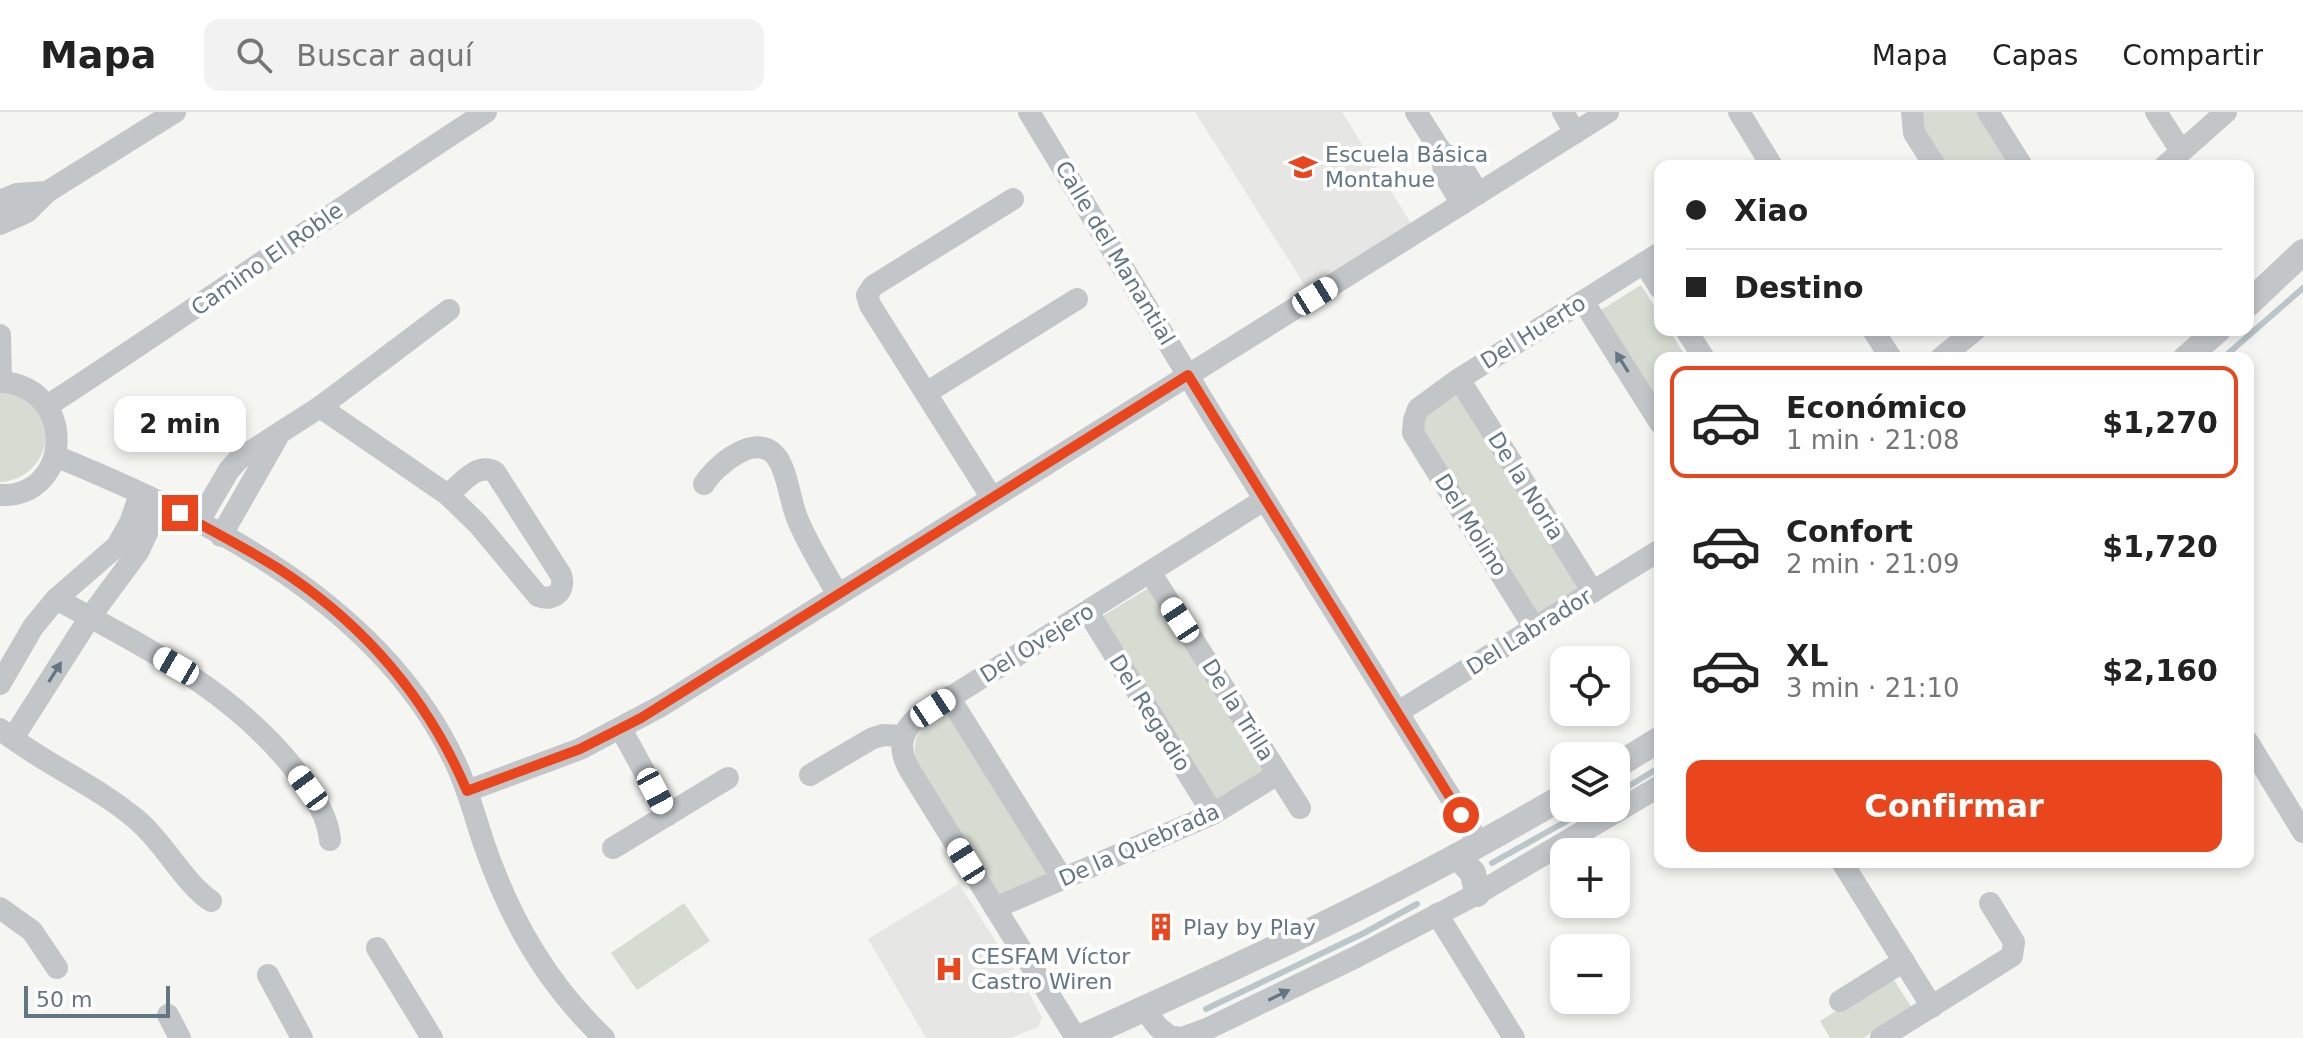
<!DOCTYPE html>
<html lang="es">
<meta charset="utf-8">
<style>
:root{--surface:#fff;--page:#f2f2f2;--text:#222;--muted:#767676;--line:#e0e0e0;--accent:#ea461d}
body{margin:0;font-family:"DejaVu Sans",sans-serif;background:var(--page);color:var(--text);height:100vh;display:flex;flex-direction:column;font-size:30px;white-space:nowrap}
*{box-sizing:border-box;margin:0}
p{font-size:26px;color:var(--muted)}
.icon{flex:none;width:44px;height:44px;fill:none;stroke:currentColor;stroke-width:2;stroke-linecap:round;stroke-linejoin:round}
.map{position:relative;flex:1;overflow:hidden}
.sheet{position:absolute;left:1654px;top:240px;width:600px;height:516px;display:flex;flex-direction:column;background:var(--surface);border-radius:16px;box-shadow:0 4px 12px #0003}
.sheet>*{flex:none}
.top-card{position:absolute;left:1654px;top:48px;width:600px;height:176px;border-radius:16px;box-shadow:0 4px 12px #0003;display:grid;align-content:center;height:176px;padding:0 32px;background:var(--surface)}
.buttons{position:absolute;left:1550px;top:534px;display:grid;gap:16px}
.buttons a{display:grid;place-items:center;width:80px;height:80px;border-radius:16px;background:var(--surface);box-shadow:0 4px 12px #0003;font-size:40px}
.scale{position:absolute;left:24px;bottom:20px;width:146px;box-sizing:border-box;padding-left:8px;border:4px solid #637683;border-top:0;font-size:22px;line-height:28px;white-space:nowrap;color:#637683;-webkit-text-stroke:6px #fff;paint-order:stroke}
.end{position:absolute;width:36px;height:36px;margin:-18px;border:10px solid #ea461d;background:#fff;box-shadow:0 0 0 4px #fff}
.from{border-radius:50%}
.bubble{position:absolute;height:56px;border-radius:16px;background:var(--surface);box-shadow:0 4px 12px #0003;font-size:26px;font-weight:800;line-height:56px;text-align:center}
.car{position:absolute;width:24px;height:48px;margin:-24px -12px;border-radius:10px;box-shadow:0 0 6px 2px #0007;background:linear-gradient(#fff 24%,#345 0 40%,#fff 0 76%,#345 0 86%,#fff 0)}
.top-card b{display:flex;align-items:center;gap:28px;height:76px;font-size:30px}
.top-card b+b{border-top:2px solid var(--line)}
.top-card i{width:20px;height:20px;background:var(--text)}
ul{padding:14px 0 0;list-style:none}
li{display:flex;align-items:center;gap:24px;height:112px;margin:0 16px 12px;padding:0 16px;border:4px solid transparent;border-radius:16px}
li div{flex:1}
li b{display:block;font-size:30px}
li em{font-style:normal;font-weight:800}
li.active{border-color:var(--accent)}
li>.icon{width:72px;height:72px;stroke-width:1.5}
.button{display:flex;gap:16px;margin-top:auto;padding:16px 32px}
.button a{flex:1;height:92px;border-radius:16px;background:var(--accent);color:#fff;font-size:32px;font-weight:800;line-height:92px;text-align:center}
header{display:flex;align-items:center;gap:48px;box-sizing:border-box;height:112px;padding:0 40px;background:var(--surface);border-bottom:2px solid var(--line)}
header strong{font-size:38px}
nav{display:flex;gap:44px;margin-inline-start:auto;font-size:28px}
.search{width:560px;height:72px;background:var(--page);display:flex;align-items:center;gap:20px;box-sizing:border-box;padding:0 28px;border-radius:16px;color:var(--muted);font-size:30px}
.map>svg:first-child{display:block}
.built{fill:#e6e7e5}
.green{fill:#d6dcd2}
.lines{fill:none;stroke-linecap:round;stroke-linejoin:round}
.stream{stroke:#b9c6ca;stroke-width:6}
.minor{stroke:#c2c6c9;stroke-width:22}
.tertiary{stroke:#c2c6c9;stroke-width:26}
.oneway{fill:#637683}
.route{stroke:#ea461d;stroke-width:10}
.labels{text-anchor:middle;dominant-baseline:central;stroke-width:8;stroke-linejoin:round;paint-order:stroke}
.poi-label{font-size:22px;fill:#637683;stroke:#fff;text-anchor:start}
.street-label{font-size:22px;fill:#637683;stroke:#fff}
</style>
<header>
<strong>Mapa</strong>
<div class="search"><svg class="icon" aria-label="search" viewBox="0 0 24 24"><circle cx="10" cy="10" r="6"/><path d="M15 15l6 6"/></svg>Buscar aquí</div>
<nav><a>Mapa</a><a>Capas</a><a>Compartir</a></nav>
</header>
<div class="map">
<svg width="2303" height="926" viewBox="0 0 2303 926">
<rect width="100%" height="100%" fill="#f5f5f1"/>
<g class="built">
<path d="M1195,0H1342L1411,111L1307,177Z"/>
<path d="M959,772L1032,886L1042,906L1038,915L1011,926H926L868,827Z"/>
</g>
<g class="green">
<path d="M1921,0H1979L2013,54H1943L1920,18Z"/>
<path d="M1641,173L1660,203V218H1669L1687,246H1660V297L1598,200Z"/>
<path d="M0,281C6,282 13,282 19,285C65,303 48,368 0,370Z"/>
<path d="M1458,281L1582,478L1538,506L1420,318L1422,303Z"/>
<path d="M1150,475L1264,657L1266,667L1216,692L1098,507Z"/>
<path d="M950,597L1050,763L997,786L916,652C911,616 922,616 950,597Z"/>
<path d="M684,791L710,829L637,878L611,841Z"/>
<path d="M1892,865L1912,896L1863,926H1830L1820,909Z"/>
</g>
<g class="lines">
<g class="stream">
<path d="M2223,246L2303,176"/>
<path d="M1616,682L1660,655"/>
<path d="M1492,751L1590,696"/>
<path d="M1206,897L1364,821L1417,792"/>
</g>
<g class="minor">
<path d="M1029,0L1207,295L1479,731"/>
<path d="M1416,0L1442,41L1444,62L1462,92"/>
<path d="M1563,0L1575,21"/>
<path d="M1739,0L1772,54"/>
<path d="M1912,0L1914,21L1935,54"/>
<path d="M1988,0L2022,54"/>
<path d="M2156,0L2181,39"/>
<path d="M1442,41C1461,47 1469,66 1478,82"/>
<path d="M2165,54L2226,0"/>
<path d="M0,89L17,82L47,80"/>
<path d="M0,112L27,100L47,80L175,0"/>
<path d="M1644,151L1660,176"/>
<path d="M1583,189L1660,311"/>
<path d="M1686,218L1704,246"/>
<path d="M1873,218L1891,246"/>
<path d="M0,223L1,270"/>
<path d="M1941,246L1975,218"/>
<path d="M1459,267L1593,480"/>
<path d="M0,270C78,274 73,386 0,383"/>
<path d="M926,281L1077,187"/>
<path d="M47,294C195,198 338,96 486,0"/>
<path d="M320,295L448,383L478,412L538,484C554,490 566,479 561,463L495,360C477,350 462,371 448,383"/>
<path d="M55,344C209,406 383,494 456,652C468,678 475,705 484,732C510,807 546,871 604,926"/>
<path d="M704,372C715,354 755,320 775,343C787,356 790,389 797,406C808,433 824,458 838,483"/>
<path d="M992,386L870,193L867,183L873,174L1013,87"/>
<path d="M198,411L229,358L239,347L320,295L449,198"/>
<path d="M221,424L277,326"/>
<path d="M1150,460L1300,696"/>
<path d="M56,487C146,535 241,583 302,667C315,686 328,705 330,728"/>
<path d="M1088,500L1213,702"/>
<path d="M1535,517L1413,321L1414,308L1418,297L1459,267L1660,141"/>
<path d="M0,572L33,515L56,487L117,434L130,411L140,382"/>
<path d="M949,585L1062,766"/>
<path d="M1398,600L1660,438"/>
<path d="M0,617C42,651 94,672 136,707C164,730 183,770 211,789"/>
<path d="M621,617L668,703"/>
<path d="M13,626L90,505L138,440L161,391"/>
<path d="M2248,630L2303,720"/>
<path d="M810,663L871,627L883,623L903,624"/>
<path d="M467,679L580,637L661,594L1608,0"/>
<path d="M613,736L728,666"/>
<path d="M1842,750L1932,895"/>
<path d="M0,796L32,819L57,856"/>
<path d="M995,796L1213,702L1278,662"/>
<path d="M1437,802L1514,926"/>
<path d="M377,836L432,926"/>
<path d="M268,863L302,926"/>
<path d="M1840,889L1904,849"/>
<path d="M1144,897L1158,915L1169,924L1182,926L1209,916L1356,845L1477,782L1660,674"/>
<path d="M168,903L180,926"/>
<path d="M1076,926L909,657C899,638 899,622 916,607L1264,388"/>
<path d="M1881,926L2012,844L2014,830L1990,791"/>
</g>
<g class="tertiary">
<path d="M2248,192L2303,140"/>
<path d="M2186,246L2218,218"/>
<path d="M1616,654L1660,627"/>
<path d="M1457,744L1473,761L1477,782"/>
<path d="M1079,926C1245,852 1408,776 1564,684"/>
</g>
</g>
<defs><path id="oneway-solid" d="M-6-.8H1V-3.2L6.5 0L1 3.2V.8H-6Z" transform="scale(2)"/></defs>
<g class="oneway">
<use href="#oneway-solid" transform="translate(1622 250) rotate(-122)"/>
<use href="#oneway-solid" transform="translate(55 560) rotate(-58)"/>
<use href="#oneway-solid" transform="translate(1279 883) rotate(-26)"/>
</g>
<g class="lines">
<path class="route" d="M180,401C212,419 244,435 276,455C362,510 427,585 467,679L580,637L641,606L1188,263L1461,703"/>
</g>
<defs>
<symbol id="school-bare" viewBox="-9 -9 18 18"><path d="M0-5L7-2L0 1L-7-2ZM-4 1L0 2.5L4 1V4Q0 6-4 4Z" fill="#ea461d" stroke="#fff" stroke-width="2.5" paint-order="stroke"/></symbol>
<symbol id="building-bare" viewBox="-9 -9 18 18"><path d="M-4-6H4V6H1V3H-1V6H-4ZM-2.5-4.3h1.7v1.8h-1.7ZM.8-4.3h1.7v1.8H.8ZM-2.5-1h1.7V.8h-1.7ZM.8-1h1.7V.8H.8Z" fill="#ea461d" stroke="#fff" stroke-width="2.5" paint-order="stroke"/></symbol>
<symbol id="hospital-bare" viewBox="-9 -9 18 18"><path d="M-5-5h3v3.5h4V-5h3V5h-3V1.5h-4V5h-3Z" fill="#ea461d" stroke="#fff" stroke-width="2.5" paint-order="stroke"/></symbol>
</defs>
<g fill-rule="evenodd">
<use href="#school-bare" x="1283" y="35" width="40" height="40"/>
<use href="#building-bare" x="1141" y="795" width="40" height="40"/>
<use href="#hospital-bare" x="929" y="837" width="40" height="40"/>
</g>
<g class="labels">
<g class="poi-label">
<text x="1325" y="42">Escuela Básica<tspan x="1325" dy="25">Montahue</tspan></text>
<text x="1183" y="815">Play by Play</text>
<text x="971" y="844">CESFAM Víctor<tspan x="971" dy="25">Castro Wiren</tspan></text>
</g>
<g class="street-label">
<text transform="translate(1115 141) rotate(59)">Calle del Manantial</text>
<text transform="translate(267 147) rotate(-35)">Camino El Roble</text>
<text transform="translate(1533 220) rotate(-32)">Del Huerto</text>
<text transform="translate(1526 374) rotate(58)">De la Noria</text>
<text transform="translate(1471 413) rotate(58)">Del Molino</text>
<text transform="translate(1529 520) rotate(-32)">Del Labrador</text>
<text transform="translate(1037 531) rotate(-32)">Del Ovejero</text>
<text transform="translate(1238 598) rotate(58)">De la Trilla</text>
<text transform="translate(1150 601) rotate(58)">Del Regadio</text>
<text transform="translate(1139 733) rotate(-24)">De la Quebrada</text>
</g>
</g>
</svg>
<div class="buttons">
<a><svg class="icon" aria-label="locate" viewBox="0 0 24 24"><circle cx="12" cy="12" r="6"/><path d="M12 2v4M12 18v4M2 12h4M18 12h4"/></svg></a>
<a><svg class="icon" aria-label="layers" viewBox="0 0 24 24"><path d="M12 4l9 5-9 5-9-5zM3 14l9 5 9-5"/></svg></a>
<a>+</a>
<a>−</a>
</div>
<div class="scale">50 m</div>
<i class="end from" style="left:1461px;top:703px"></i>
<i class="end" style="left:180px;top:401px"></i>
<div class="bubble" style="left:114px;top:284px;width:132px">2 min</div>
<i class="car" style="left:1315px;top:184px;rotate:58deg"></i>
<i class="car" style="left:1180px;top:508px;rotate:327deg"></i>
<i class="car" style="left:176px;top:554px;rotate:300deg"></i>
<i class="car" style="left:933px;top:596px;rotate:57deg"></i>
<i class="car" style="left:308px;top:676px;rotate:324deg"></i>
<i class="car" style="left:655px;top:679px;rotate:152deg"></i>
<i class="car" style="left:966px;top:749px;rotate:328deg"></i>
<div class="top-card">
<b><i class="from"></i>Xiao</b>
<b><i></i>Destino</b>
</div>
<section class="sheet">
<ul>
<li class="active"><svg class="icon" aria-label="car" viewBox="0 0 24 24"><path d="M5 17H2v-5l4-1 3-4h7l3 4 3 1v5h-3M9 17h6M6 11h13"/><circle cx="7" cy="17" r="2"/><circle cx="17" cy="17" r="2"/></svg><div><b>Económico</b><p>1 min · 21:08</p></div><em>$1,270</em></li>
<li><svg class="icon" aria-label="car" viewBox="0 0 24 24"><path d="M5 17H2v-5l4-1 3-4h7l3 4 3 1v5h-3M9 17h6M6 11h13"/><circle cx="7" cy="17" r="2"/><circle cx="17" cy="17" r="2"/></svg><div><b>Confort</b><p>2 min · 21:09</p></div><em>$1,720</em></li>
<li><svg class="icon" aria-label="car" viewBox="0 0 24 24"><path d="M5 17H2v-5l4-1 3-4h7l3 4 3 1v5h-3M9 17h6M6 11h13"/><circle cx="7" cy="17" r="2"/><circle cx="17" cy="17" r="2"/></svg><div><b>XL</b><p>3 min · 21:10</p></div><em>$2,160</em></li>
</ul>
<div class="button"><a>Confirmar</a></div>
</section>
</div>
